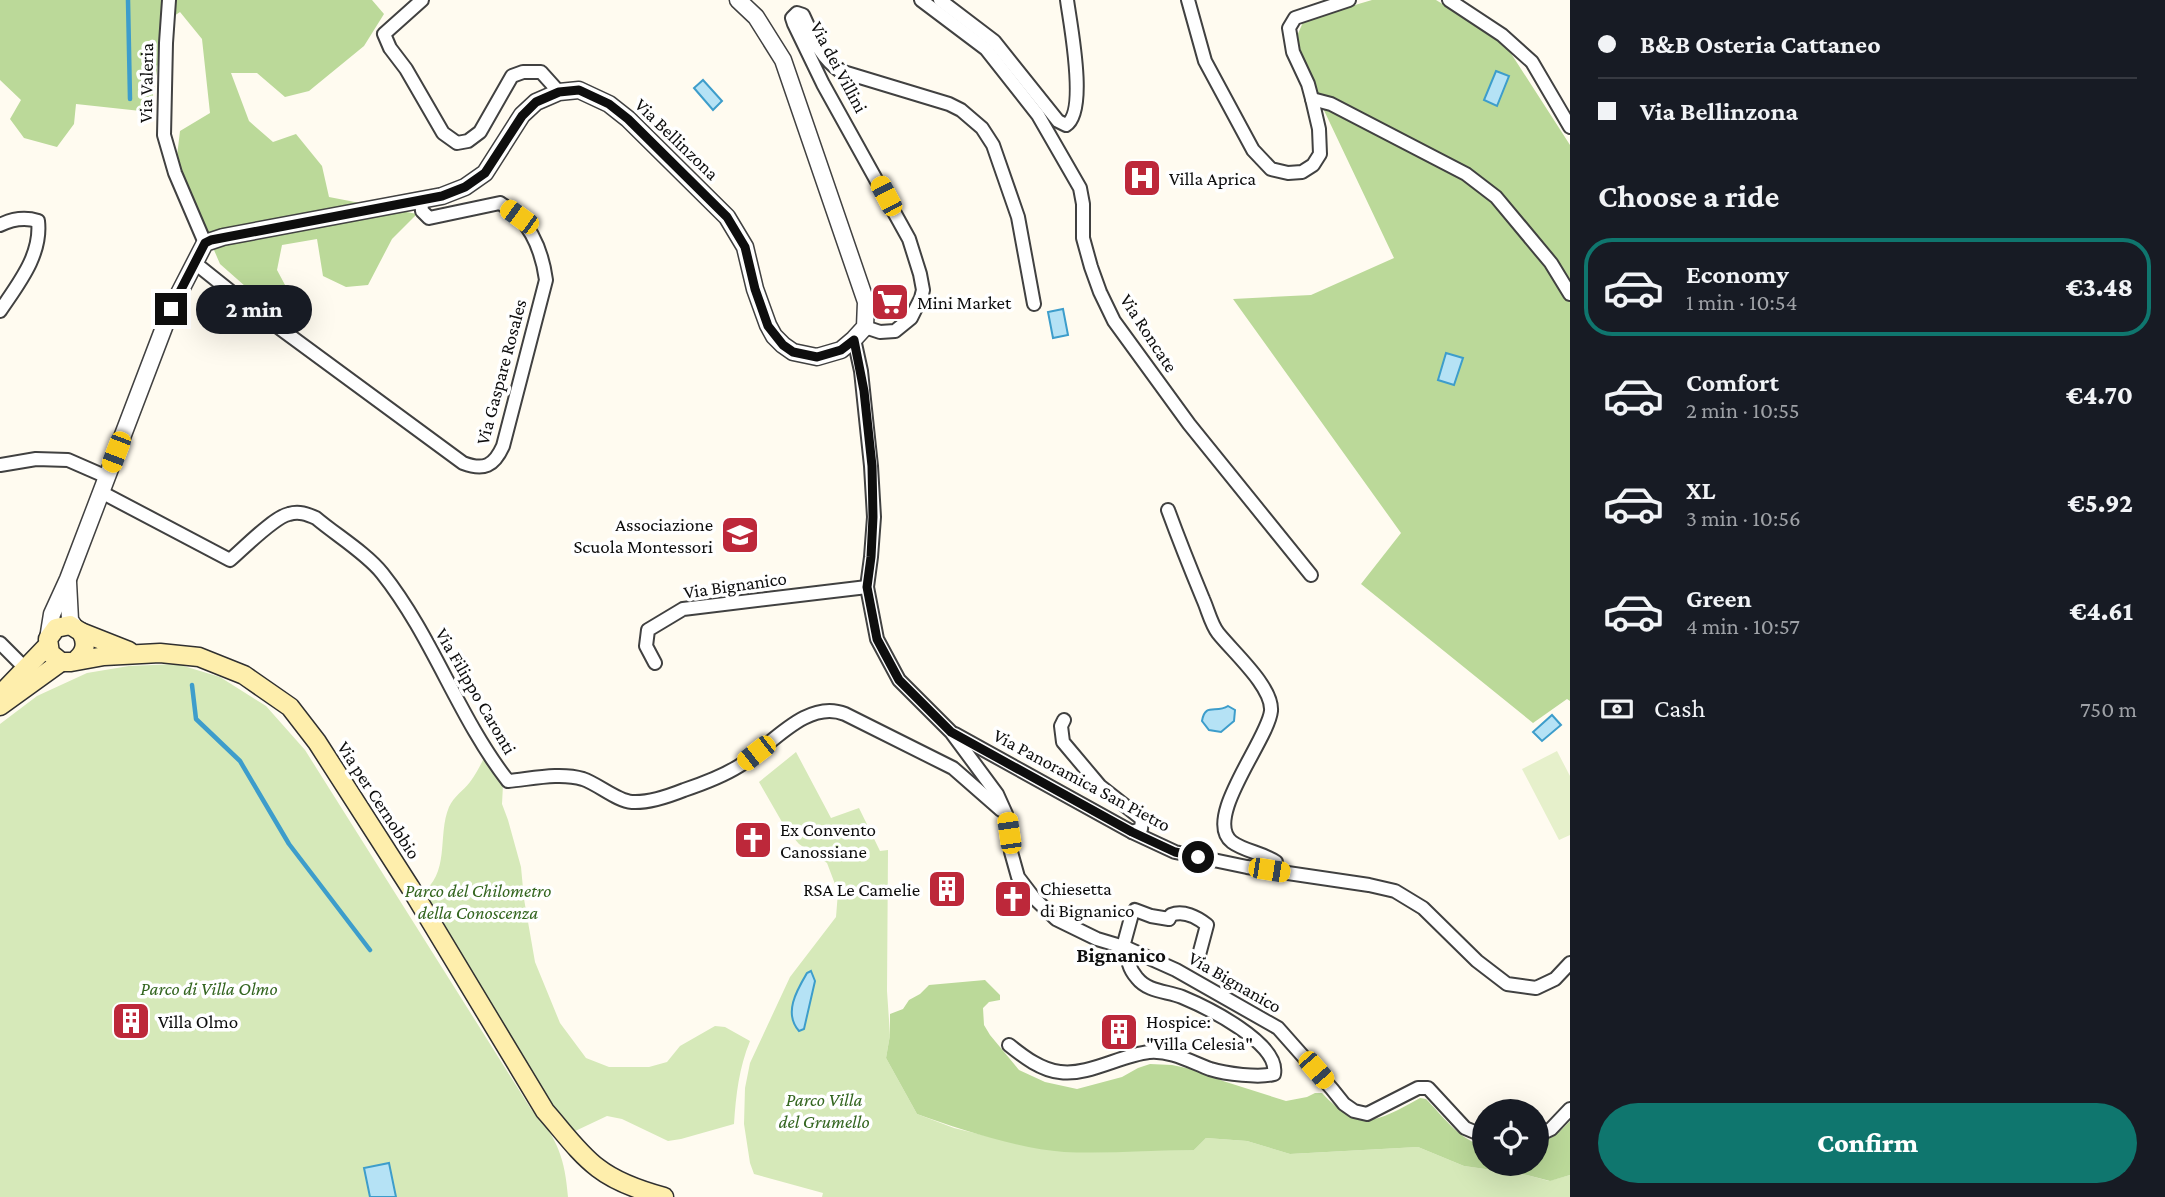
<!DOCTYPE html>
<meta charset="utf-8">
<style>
:root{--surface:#171b24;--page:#20242c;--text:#f1f3f6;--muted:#9ea1a6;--line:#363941;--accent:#0f766e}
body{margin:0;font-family:"Crimson Pro",serif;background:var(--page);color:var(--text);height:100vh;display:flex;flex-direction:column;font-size:26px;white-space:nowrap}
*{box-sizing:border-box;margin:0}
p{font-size:23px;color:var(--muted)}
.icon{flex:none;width:38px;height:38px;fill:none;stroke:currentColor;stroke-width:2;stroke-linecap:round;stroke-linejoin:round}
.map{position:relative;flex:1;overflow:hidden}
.sheet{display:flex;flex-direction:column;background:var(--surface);width:595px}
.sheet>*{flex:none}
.hud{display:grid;align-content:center;height:154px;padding:0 28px;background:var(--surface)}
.tools{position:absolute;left:1472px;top:1099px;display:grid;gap:14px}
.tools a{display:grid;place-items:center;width:77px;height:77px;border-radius:50%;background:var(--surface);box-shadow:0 7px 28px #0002;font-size:35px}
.end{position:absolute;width:32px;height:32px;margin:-16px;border:9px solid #0e0e0e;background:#fff;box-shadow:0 0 0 4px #fff}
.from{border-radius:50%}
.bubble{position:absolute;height:49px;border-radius:24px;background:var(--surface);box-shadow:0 7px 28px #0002;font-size:23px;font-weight:800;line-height:49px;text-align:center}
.car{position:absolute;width:21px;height:42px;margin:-21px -10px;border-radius:9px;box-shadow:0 0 5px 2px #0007;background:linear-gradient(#f5c518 24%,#345 0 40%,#f5c518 0 76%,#345 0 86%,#f5c518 0)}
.hud b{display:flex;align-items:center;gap:24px;height:66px;font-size:26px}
.hud b+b{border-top:2px solid var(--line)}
.hud i{width:18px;height:18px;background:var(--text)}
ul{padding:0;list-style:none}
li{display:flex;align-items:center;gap:21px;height:98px;margin:0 14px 10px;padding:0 14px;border:4px solid transparent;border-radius:28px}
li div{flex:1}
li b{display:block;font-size:26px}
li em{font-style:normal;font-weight:800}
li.selected{border-color:var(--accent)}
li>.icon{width:63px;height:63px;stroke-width:1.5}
h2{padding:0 28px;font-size:32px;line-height:84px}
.pay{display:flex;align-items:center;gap:18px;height:77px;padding:0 28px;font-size:26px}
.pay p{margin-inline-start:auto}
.cta{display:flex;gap:14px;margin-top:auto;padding:14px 28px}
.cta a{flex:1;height:80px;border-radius:42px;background:var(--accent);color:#fff;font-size:28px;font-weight:800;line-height:80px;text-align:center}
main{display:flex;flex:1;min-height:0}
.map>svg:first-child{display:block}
.green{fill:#d6e9b9}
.forest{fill:#bbd999}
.pitch{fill:#e6f0cb}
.water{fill:#b5e2f5;stroke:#3d9dcb;stroke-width:2}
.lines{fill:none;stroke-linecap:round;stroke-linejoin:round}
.stream{stroke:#3d9dcb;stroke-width:4.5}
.minor-casing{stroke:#414141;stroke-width:16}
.tertiary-casing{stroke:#414141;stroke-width:19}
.secondary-casing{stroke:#303030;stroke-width:21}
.minor{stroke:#fff;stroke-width:12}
.tertiary{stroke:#fff;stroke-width:16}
.secondary{stroke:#feeeac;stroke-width:18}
.route{stroke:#0e0e0e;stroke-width:9}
.labels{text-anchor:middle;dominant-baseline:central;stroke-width:7;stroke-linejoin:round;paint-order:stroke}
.street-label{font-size:19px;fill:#0e0e0e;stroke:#fff}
.poi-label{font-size:19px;fill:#0e0e0e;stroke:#fff;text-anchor:start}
.park-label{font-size:19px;font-style:italic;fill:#33651f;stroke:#fff}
.neighbourhood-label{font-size:21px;font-weight:bold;fill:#0e0e0e;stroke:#fff}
</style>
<main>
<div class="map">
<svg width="1570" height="1197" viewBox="0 0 1570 1197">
<rect width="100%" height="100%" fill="#fffbf0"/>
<g class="green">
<path d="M177,664L220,677L266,706L305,750L531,1109C558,1137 565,1160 568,1197H0V724L37,696L87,673L129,666Z"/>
<path d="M796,752L831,818L859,808L880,851L888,850L887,991L890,1035L886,1058L917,1114L954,1128L1015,1143L1061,1151L1194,1150L1206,1138L1247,1141L1290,1154L1418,1147L1464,1166L1527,1175L1549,1181L1570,1175V1197H822L823,1193L754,1174L750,1163L744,1124L745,1088L750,1063L790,977L836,917L838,892L827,863L799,844L786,829L759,782Z"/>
<path d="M484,758L503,785L502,804L508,820L521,867L524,899L535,962L560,1023L586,1058L609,1067H649L667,1062L680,1046L715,1026L725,1027L750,1041C739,1068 736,1094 734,1124L681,1139L668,1141L622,1119L607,1116L571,1133L550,1108L420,894C451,875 437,835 449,807C454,796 463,791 470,782C476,774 480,766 484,758Z"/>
</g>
<g class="forest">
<path d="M0,0H372L384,14L364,46L309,91L285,97L257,73H231L249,121L273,142L296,134L322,166L329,197L417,214L392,239L368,285L346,287L323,276L317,239L282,245L277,270L292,298L278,315L220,264L205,229L175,173L180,131L210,113L202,39L180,12L165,22L150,112L76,104L74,124L57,147L24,138L10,119L21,100L0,80Z"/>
<path d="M1372,0H1436L1503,41L1570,145V701L1567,699L1533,723L1361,584L1401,533L1233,299L1311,295L1394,258L1293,45L1304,20Z"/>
<path d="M985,980L1000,995V1000L989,1002L983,1008L984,1025L990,1035L1019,1070L1045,1082L1077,1089L1122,1077L1138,1068L1150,1064L1172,1065L1201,1071L1223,1081L1286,1101L1307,1097L1315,1093H1322C1360,1134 1378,1121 1420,1098L1426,1099C1440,1113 1463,1144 1484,1145V1164H1536L1537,1142L1560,1131L1570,1121V1175L1550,1181L1527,1175L1464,1166L1418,1147L1290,1154L1247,1141L1206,1138L1194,1150C1151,1150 1107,1154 1064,1152C1019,1149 959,1129 917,1114L886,1058L890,1035V1014L903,1009L909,1000L920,994L929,985Z"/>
</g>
<path class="pitch" d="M1557,751L1570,776V835L1559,840L1522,769Z"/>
<g class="water">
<path d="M1496,71L1509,76L1497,106L1484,100Z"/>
<path d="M703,80L722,101L713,110L694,88Z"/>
<path d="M1063,309L1068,335L1053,338L1048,312Z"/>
<path d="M1446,353L1463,358L1454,385L1438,380Z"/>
<path d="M1228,706L1235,710L1234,721L1221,732L1209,730L1202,721C1205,702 1216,714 1228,706Z"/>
<path d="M1552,715L1561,725L1542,741L1533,732Z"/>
<path d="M811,971L815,981L804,1029L799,1031C783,1013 797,990 807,973Z"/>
<path d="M389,1163L396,1197H370L364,1168Z"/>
</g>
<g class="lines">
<g class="stream">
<path d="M128,0L130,99"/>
<path d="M192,685L196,719L240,761L289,844L370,950"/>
</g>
<defs>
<g id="minor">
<path d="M169,0L166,43L164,135L175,173L205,243"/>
<path d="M422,0L384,34L390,48L406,69L443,133L457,143L468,141L480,132L512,76L523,72H541L559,92"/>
<path d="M921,0L986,49L1038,115L1080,188L1083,204V238L1091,267L1100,292L1114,321L1189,424L1311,575"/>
<path d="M940,0L994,41L1058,121L1066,125C1088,112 1070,23 1067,0"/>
<path d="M1188,0L1205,61L1253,150L1271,169L1288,173L1302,172L1313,165L1320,154L1319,129L1312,99L1308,84L1293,52L1289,28L1295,18L1349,0"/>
<path d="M1449,0L1502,35L1532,62L1570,127"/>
<path d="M1312,99L1331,104L1466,174L1496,197L1551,263L1570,294"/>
<path d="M0,225C12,219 25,217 38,221C42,255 18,284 0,311"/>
<path d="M195,263L240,299L463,463C484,471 494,466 503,446L546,280C543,258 535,234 519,217C514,212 506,207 500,203L429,218L422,211L421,200"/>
<path d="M865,327L880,332L895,331L911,318L921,298L923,290L920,274L909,239L823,84L794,24L792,18L797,13L803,15C814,38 818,55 840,71L949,104L961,110L982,128L993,145L1018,217L1034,304"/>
<path d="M854,339L861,371L871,466L874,517L871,557L867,587L877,639L899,680L951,732L997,794L1006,814L1011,852L1018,877L1034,898L1056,919L1097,939L1127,948L1176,970L1278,1028L1332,1089L1344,1104L1354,1111L1367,1114L1418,1088H1428L1465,1128L1484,1136"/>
<path d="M0,465L36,459L68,460L107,477"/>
<path d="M101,492L230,560C243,549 274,517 289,514C299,511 307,514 316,518C336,535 366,553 382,573C433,637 458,717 508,781C531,779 560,772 583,779C598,784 617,801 632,802C648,803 669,796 684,790C702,784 723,776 739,766C769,748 806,698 845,714L953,768L1001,810"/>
<path d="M1168,510C1179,540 1191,570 1203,599C1208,610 1211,624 1218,633C1233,652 1273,687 1271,711C1268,740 1202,819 1232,842C1244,851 1263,853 1276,862V868L1269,870"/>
<path d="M0,643L25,668"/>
<path d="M655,663L646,646L648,630L683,609L867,587"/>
<path d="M1064,720L1061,726L1063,742L1100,786L1142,819L1141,829L1132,832"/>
<path d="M955,734L1132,832L1175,852L1247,867L1369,885L1395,891L1423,908L1477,961L1507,984L1536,988L1555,979L1570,963"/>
<path d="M1123,947L1132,914L1135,910L1151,916L1169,919L1171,915C1183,910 1197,917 1207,925L1199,955"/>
<path d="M1009,1045C1024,1057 1041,1070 1060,1072C1088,1076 1121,1055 1149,1052C1171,1050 1191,1062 1210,1069C1226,1074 1259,1078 1274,1074C1280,1043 1206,1007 1182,997C1167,991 1148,992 1137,978C1129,969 1127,960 1127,948"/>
<path d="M1536,1136L1551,1129L1570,1109"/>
</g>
<g id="tertiary">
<path d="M68,582L70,620L74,626"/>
<path d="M48,639L52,614L68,579L171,309L205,243L223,237L442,196L465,187L485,173L522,115L536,102L559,92L579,90L609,104L628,119L727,217L745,247L755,289L768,325L774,336L783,345L793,352L817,357L841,350L854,339L865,327L866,302L783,60L756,17L738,0"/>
</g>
<g id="secondary">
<path d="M81,632L129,651"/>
<path d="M77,659C86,652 87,642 81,632L70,625L56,628L48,639L50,653L61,662H71L104,656L160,653L199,657L244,675L290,707L317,742L410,887L545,1111C562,1130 578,1153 598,1168C616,1182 642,1191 664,1197"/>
<path d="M0,695L48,645"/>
<path d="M0,706L61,662"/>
</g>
</defs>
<use href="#minor" class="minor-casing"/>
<use href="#tertiary" class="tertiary-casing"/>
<use href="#secondary" class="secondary-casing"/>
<use href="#minor" class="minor"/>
<use href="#tertiary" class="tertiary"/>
<use href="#secondary" class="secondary"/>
</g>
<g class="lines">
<path class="route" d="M171,309L205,243L211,240L442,196L465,187L485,173L522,116L536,102L559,92L579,90L609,104L628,119L727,217L745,247L755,289L768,326L783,345L793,352L817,357L841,350L854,340L864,391L872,466L873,517L871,557L867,587L877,639L899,680L951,732L1132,832L1175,852L1198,857"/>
</g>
<defs>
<symbol id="hospital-square" viewBox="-11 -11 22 22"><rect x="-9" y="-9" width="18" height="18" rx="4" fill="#bd283a" stroke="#fff"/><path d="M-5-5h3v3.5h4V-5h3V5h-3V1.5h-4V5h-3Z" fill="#fff"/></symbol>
<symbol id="supermarket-square" viewBox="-11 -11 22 22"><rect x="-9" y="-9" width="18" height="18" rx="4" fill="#bd283a" stroke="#fff"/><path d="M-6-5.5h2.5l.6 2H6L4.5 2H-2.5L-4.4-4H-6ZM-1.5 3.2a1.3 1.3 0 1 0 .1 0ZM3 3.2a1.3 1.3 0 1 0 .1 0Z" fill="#fff"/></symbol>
<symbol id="school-square" viewBox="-11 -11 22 22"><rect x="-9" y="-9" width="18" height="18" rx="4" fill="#bd283a" stroke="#fff"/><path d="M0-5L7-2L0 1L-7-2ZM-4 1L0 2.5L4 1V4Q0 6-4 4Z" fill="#fff"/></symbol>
<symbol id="church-square" viewBox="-11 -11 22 22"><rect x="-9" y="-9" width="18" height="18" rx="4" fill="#bd283a" stroke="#fff"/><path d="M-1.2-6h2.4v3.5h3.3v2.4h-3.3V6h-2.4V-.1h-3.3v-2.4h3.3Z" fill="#fff"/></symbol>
<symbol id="building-square" viewBox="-11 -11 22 22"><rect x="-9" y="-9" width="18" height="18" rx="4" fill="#bd283a" stroke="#fff"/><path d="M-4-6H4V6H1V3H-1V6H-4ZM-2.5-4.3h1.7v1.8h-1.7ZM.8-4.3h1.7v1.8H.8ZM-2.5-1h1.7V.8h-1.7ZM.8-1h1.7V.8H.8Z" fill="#fff"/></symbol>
</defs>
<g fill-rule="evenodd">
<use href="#hospital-square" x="1120" y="156" width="44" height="44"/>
<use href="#supermarket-square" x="868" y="280" width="44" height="44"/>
<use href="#school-square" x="718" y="513" width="44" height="44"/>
<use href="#church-square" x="731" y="818" width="44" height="44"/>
<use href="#building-square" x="925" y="867" width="44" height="44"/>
<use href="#church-square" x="991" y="877" width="44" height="44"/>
<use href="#building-square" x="109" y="999" width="44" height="44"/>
<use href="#building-square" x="1097" y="1010" width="44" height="44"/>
</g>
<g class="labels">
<g class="street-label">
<text transform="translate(839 67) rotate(62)">Via dei Villini</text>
<text transform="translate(146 83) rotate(-89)">Via Valeria</text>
<text transform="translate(677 139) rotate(44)">Via Bellinzona</text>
<text transform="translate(1149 333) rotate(57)">Via Roncate</text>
<text transform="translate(501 372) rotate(-75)">Via Gaspare Rosales</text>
<text transform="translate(735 585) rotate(-8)">Via Bignanico</text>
<text transform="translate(476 691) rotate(60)">Via Filippo Caronti</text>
<text transform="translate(1082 780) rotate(28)">Via Panoramica San Pietro</text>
<text transform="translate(379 800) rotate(57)">Via per Cernobbio</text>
<text transform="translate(1235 982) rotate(30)">Via Bignanico</text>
</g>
<g class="poi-label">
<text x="1169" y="178">Villa Aprica</text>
<text x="917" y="302">Mini Market</text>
<text x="713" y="524" text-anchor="end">Associazione<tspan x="713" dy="22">Scuola Montessori</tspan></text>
<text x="780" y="829">Ex Convento<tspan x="780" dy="22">Canossiane</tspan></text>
<text x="1040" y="888">Chiesetta<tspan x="1040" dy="22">di Bignanico</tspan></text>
<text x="920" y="889" text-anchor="end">RSA Le Camelie</text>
<text x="158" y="1021">Villa Olmo</text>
<text x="1146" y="1021">Hospice:<tspan x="1146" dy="22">"Villa Celesia"</tspan></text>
</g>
<g class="park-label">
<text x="478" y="890">Parco del Chilometro<tspan x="478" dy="22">della Conoscenza</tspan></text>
<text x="209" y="988">Parco di Villa Olmo</text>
<text x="824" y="1099">Parco Villa<tspan x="824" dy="22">del Grumello</tspan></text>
</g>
<g class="neighbourhood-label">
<text x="1121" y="955">Bignanico</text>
</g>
</g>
</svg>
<div class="tools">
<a><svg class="icon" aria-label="locate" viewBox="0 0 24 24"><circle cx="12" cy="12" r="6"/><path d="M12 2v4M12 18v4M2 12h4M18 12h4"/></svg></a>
</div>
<i class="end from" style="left:1198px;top:857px"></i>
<i class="end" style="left:171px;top:309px"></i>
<div class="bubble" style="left:196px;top:285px;width:116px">2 min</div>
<i class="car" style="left:886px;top:196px;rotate:332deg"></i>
<i class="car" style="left:519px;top:217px;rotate:306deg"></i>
<i class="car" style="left:116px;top:452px;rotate:201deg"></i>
<i class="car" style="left:756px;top:753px;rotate:232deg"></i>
<i class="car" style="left:1009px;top:833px;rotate:352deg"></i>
<i class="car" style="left:1269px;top:870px;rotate:99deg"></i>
<i class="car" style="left:1316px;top:1070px;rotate:139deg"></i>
</div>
<section class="sheet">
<div class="hud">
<b><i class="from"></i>B&amp;B Osteria Cattaneo</b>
<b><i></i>Via Bellinzona</b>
</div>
<h2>Choose a ride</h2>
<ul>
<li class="selected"><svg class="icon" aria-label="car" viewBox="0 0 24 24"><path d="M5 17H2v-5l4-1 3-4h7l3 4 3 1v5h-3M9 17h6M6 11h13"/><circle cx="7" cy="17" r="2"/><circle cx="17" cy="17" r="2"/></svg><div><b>Economy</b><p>1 min · 10:54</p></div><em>€3.48</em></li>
<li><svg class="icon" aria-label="car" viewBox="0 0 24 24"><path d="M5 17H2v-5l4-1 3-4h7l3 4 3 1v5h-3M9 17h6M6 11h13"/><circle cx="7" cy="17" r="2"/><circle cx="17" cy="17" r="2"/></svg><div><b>Comfort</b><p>2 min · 10:55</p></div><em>€4.70</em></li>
<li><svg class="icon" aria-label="car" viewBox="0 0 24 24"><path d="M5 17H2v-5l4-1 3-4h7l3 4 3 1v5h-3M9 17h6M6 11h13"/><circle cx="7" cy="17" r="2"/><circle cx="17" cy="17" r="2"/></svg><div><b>XL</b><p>3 min · 10:56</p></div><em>€5.92</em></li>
<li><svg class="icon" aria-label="car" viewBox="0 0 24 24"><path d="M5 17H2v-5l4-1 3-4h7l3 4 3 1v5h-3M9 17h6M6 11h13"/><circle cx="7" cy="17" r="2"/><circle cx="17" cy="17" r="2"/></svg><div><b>Green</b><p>4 min · 10:57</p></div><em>€4.61</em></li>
</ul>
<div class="pay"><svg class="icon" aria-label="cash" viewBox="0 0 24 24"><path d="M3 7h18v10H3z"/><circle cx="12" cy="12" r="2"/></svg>Cash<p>750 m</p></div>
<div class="cta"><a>Confirm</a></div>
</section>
</main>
